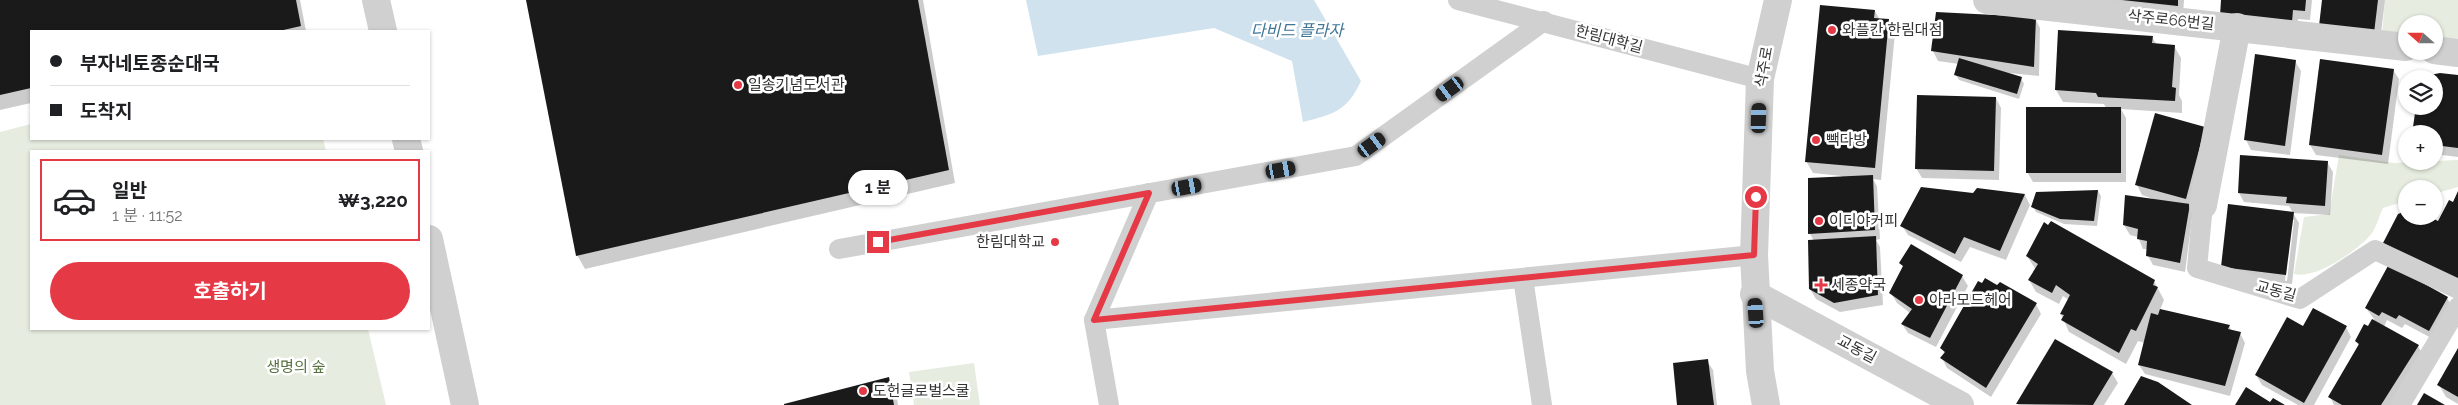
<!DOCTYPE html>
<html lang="ko">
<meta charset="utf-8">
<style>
:root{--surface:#fff;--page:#f6f6f6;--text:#202124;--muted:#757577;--line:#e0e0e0;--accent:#e63946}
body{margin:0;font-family:Raleway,"Noto Sans KR",sans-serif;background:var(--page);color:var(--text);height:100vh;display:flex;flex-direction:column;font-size:19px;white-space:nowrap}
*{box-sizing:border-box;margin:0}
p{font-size:16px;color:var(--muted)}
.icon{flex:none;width:28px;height:28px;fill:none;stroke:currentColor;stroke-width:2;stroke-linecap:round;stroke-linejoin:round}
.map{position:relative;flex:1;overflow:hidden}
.panel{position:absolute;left:30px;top:150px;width:400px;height:180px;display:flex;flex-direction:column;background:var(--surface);border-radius:0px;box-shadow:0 1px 4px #0004}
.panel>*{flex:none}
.top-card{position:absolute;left:30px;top:30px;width:400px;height:110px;border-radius:0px;box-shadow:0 1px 4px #0004;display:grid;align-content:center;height:110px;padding:0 20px;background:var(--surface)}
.needle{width:32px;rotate:291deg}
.buttons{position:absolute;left:2398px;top:15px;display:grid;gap:10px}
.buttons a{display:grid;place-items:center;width:45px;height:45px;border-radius:50%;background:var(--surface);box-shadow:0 1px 4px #0004;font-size:25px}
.end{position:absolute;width:22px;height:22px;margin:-11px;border:6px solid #e63946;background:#fff;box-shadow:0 0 0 2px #fff}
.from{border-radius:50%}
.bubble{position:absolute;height:35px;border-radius:18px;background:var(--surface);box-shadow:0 1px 4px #0004;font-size:16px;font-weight:700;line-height:35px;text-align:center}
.car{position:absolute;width:15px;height:30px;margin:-15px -8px;border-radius:6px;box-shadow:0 0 4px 1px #0007;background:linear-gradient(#222 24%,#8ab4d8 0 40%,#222 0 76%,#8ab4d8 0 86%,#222 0)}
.top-card b{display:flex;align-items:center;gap:18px;height:48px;font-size:19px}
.top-card b+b{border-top:1px solid var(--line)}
.top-card i{width:12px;height:12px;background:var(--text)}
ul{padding:9px 0 0;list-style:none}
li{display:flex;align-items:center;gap:15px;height:82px;margin:0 10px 8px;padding:0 10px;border:2px solid transparent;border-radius:0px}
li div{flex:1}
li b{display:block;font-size:19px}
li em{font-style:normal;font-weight:700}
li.on{border-color:var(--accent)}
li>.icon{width:45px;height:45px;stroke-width:1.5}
.action{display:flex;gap:10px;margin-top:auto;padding:10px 20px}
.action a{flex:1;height:58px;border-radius:30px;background:var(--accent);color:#fff;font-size:20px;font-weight:700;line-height:58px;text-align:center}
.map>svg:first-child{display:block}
.green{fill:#e6ecdf}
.water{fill:#cfe2ee}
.shadow{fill:#0003;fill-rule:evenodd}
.building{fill:#1a1a1a}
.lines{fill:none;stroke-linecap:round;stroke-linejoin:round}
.service{stroke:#d0d0d0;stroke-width:20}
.pedestrian{stroke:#d0d0d0;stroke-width:28}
.minor{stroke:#d0d0d0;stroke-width:28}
.tertiary{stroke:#d0d0d0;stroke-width:28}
.route{stroke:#e63946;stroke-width:6}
.poi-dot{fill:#e63946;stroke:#fff;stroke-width:2}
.labels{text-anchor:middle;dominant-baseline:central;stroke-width:5;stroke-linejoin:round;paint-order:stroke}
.street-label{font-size:15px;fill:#333;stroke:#fff}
.poi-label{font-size:15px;fill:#333;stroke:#fff;text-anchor:start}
.park-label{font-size:15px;fill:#56703f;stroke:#fff}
.water-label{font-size:16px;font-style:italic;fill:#3f7597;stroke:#fff}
</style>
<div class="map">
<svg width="2458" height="405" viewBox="0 0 2458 405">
<rect width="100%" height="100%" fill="#fff"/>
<g class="green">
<path d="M2385,0H2458V40L2434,38V24H2406V35L2382,33Z"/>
<path d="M31,124V139H323L326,151H31V329H368L386,405H0V132Z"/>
<path d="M2339,155L2394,163L2458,160V187L2434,194V189H2406V201L2383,208C2379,216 2377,226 2372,233C2359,250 2315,280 2294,274L2304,217L2329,214Z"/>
<path d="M974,363L980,405H914L909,372Z"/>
</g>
<path class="water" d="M1026,0H1314L1361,81C1347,111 1334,114 1303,122L1292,61L1214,28L1038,56Z"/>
<g class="shadow">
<path d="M0,0H300L306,31H31V103L0,110Z"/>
<path d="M527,0H923L955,183L585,269L577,255Z"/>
<path d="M2094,0H2184L2183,15Z"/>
<path d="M2222,0H2312L2310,20L2298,19L2297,31Z"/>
<path d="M2324,0H2385L2381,33L2325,26Z"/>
<path d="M1875,11L1880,20L1888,21L1895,33L1881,180L1873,179L1877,186L1880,239L1876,240L1880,247L1883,305L1840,312L1816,299L1810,289L1814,241L1810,234L1842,176L1813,173L1806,161Z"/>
<path d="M2035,18L2040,28L2039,76L1999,72L2021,78L2024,84L2019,99L1959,80L1956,75L1959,64L1938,61L1933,51Z"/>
<path d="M2059,32L2152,37L2157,45L2174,46L2181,58L2179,95L2182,101V113L2121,109L2126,118V182H2033L2027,172L2106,108L2104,104L2063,102L2056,90Z"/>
<path d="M2295,61L2301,71L2290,155L2251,150L2246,140Z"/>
<path d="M2393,70L2399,79L2388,164L2316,155L2310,145Z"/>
<path d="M2458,76V157L2434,154V79Z"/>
<path d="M1996,98L2001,108L1999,180L1922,178L1916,168Z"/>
<path d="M2204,128L2185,272L2153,265L2148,256V249H2143L2138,237L2130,235L2124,225L2159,201L2142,195L2137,185Z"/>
<path d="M2327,162L2333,172L2330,215L2293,213L2289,206L2244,202L2239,193Z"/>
<path d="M1978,189L2025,195L2030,205L2006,260L1970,247L1961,262L1908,235L1902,226L1974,194Z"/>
<path d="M2098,191L2101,196L2097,226L2064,224L2036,212L2033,206Z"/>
<path d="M2293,213L2299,223L2292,284L2228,277L2222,267ZM2292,220H2294L2287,281H2285Z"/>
<path d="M2027,256L2154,281L2164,300L2160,310L2229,326L2232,331L2240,333L2245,343L2230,396L2145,374L2139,365L2145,343L2138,341L2126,364L2069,332L2061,314L2069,300L2063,296L2059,304L2036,292L2029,280L2036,270Z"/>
<path d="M1901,263L1962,276L1968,286L1936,347L1908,333L1902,324L1910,313L1897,303L1891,293L1904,268Z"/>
<path d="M1997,287L2036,304L2041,314L1991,397L1947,368L1942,358L1945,354L1942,348Z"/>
<path d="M2447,298L2453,308L2435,340L2405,324L2402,328L2387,320L2384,327L2418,346L2424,356L2393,405H2334L2330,397L2359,346L2356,341L2374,319L2366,308Z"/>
<path d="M2346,327L2351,337L2314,405H2298L2262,385L2256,375L2304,328Z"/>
<path d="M2055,340L2112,373L2118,383L2104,405H2018Z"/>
<path d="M2458,350V404L2446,397L2439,385Z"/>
<path d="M1707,361L1713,370L1717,405H1678Z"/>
<path d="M888,379L896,392L898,405H786Z"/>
</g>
<g class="building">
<path d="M0,0H296L301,26L279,31H31V88L0,95Z"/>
<path d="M526,0H918L949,170L576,256Z"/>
<path d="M2122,0H2178V6Z"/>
<path d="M2221,0H2306L2305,11L2293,10L2292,22L2220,16Z"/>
<path d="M2322,0H2378L2374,33L2319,26Z"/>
<path d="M1820,5L1875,10L1874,18L1889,19L1875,168L1805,162Z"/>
<path d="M1936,12L2036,17L2034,67L1931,51Z"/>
<path d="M2058,30L2153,36L2152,43L2175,45L2172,87L2176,88L2175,101L2098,97L2096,93L2055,90Z"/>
<path d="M2255,54L2296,60L2285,146L2244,140Z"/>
<path d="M1959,58L2022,77L2017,94L1954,75Z"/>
<path d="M2320,59L2394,69L2382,155L2309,145Z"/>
<path d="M2440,73L2458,75V148L2434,145V134H2412L2416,106H2434V79H2425V76Z"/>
<path d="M1917,95L1996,97L1994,171L1915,169Z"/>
<rect x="2026" y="107" width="95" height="66"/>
<path d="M2155,113L2205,127L2186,199L2135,185Z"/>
<path d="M2240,155L2328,161L2325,206L2286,203L2287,197L2238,193Z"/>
<path d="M1873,175L1875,230L1808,234V178Z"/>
<path d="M1921,187L1973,193L1977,188L2025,194L2000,251L1964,237L1955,254L1900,226Z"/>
<path d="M2098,190L2094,221L2060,219L2031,207L2036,192Z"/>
<path d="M2458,191V281L2383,243L2398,214L2406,211V216H2428L2438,221L2449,200L2453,202Z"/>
<path d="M2125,195L2190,204L2180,263L2146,256L2147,241L2137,239L2138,229L2123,225Z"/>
<path d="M2228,204L2294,212L2286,275L2221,267Z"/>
<path d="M2051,221L2155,280L2153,285L2158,287L2136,331L2131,329L2119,353L2061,320L2064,315L2060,314L2070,295L2056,285L2052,293L2028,280L2038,264L2026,256L2044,222L2048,225Z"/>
<path d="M1876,236L1878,295L1834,303L1809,289L1808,240Z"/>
<path d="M1911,244L1963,275L1930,338L1901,324L1912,309L1889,293L1903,266L1899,263Z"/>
<path d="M2389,264L2448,297L2429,331L2399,315L2396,319L2382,312L2379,316L2365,308Z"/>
<path d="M1985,278L1997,285L2000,282L2037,303L1986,388L1940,358L1945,352L1940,348L1978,281L1982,283Z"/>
<path d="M2313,308L2347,326L2304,403L2255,375L2287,317L2303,326Z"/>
<path d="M2160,309L2230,325L2228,329L2241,332L2225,386L2138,365L2151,313L2158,315Z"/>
<path d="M2372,319L2419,345L2381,405H2342L2328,397L2359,344L2355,341L2364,324L2368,326Z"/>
<path d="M2055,339L2113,372L2093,405L2016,404Z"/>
<path d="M2458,348V397L2437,385Z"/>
<path d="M1708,359L1714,405H1677L1673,363Z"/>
<path d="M2141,376L2158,382L2192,405H2124Z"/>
<path d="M889,377L894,405H784V404Z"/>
<path d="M2246,387L2270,402L2273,398L2285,405H2235Z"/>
<path d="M2424,393L2445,405H2417Z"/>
</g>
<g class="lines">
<g class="service">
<path d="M1458,0L1760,79"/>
<path d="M2203,205L2197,268L2300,299L2375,250L2458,289"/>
<path d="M839,249L1356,156L1544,21"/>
<path d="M1523,278L1542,405"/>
<path d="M1094,320L1149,193"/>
<path d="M1109,405L1094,320L1754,255"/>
<path d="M2400,405L2458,307"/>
</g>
<g class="pedestrian">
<path d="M376,0L383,31"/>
<path d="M406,139L409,151"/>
<path d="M429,239L465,405"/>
</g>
<g class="minor">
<path d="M1987,0L2406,47"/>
<path d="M2434,50L2458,53"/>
<path d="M2203,205L2237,27"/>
<path d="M1754,294L1960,405"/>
</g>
<path class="tertiary" d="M1766,405L1760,371L1754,255L1760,79L1778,0"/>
</g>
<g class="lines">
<path class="route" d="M878,242L1149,193L1094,320L1754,255L1756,197"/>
</g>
<g class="poi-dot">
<circle cx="1832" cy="30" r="5"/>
<circle cx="738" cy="85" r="5"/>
<circle cx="1816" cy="140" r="5"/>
<circle cx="1819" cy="221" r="5"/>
<circle cx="1055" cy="242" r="5"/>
<path d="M1818.5 277.5h5v5h5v5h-5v5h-5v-5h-5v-5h5z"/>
<circle cx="1919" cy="300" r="5"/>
<circle cx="863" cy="391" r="5"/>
</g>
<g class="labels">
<g class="street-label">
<text transform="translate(2171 20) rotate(6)">삭주로66번길</text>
<text transform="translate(1609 39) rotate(15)">한림대학길</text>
<text transform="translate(1764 67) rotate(-80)">삭주로</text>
<text transform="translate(2276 291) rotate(15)">교동길</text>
<text transform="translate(1857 349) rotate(28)">교동길</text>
</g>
<g class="poi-label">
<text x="1842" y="30">와플칸 한림대점</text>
<text x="748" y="85">일송기념도서관</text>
<text x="1826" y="140">빽다방</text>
<text x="1829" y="221">이디야커피</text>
<text x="1045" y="242" text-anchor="end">한림대학교</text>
<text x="1831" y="285">세종약국</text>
<text x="1929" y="300">아라모드헤어</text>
<text x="873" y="391">도헌글로벌스쿨</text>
</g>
<g class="park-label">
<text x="296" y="367">생명의 숲</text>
</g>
<g class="water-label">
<text x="1297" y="30">다비드 플라자</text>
</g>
</g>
</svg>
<div class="buttons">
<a><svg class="needle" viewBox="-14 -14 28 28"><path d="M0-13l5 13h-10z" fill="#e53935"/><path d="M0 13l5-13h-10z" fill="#757577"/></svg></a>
<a><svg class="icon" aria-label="layers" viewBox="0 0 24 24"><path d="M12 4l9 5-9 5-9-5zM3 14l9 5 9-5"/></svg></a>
<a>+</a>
<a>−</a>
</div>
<i class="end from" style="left:1756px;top:197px"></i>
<i class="end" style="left:878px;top:242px"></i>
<div class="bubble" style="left:848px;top:170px;width:60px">1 분</div>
<i class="car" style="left:1450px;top:89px;rotate:234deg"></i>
<i class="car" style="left:1759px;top:118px;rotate:2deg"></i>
<i class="car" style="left:1372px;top:145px;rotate:54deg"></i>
<i class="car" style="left:1281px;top:170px;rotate:80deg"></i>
<i class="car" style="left:1187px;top:187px;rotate:80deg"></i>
<i class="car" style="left:1756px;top:313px;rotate:356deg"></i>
<div class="top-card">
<b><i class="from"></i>부자네토종순대국</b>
<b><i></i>도착지</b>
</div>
<section class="panel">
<ul>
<li class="on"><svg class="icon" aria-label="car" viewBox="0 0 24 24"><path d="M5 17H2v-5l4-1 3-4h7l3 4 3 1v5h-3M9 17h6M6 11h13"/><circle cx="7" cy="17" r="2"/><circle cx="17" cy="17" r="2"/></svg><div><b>일반</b><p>1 분 · 11:52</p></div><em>₩3,220</em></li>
</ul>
<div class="action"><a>호출하기</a></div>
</section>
</div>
